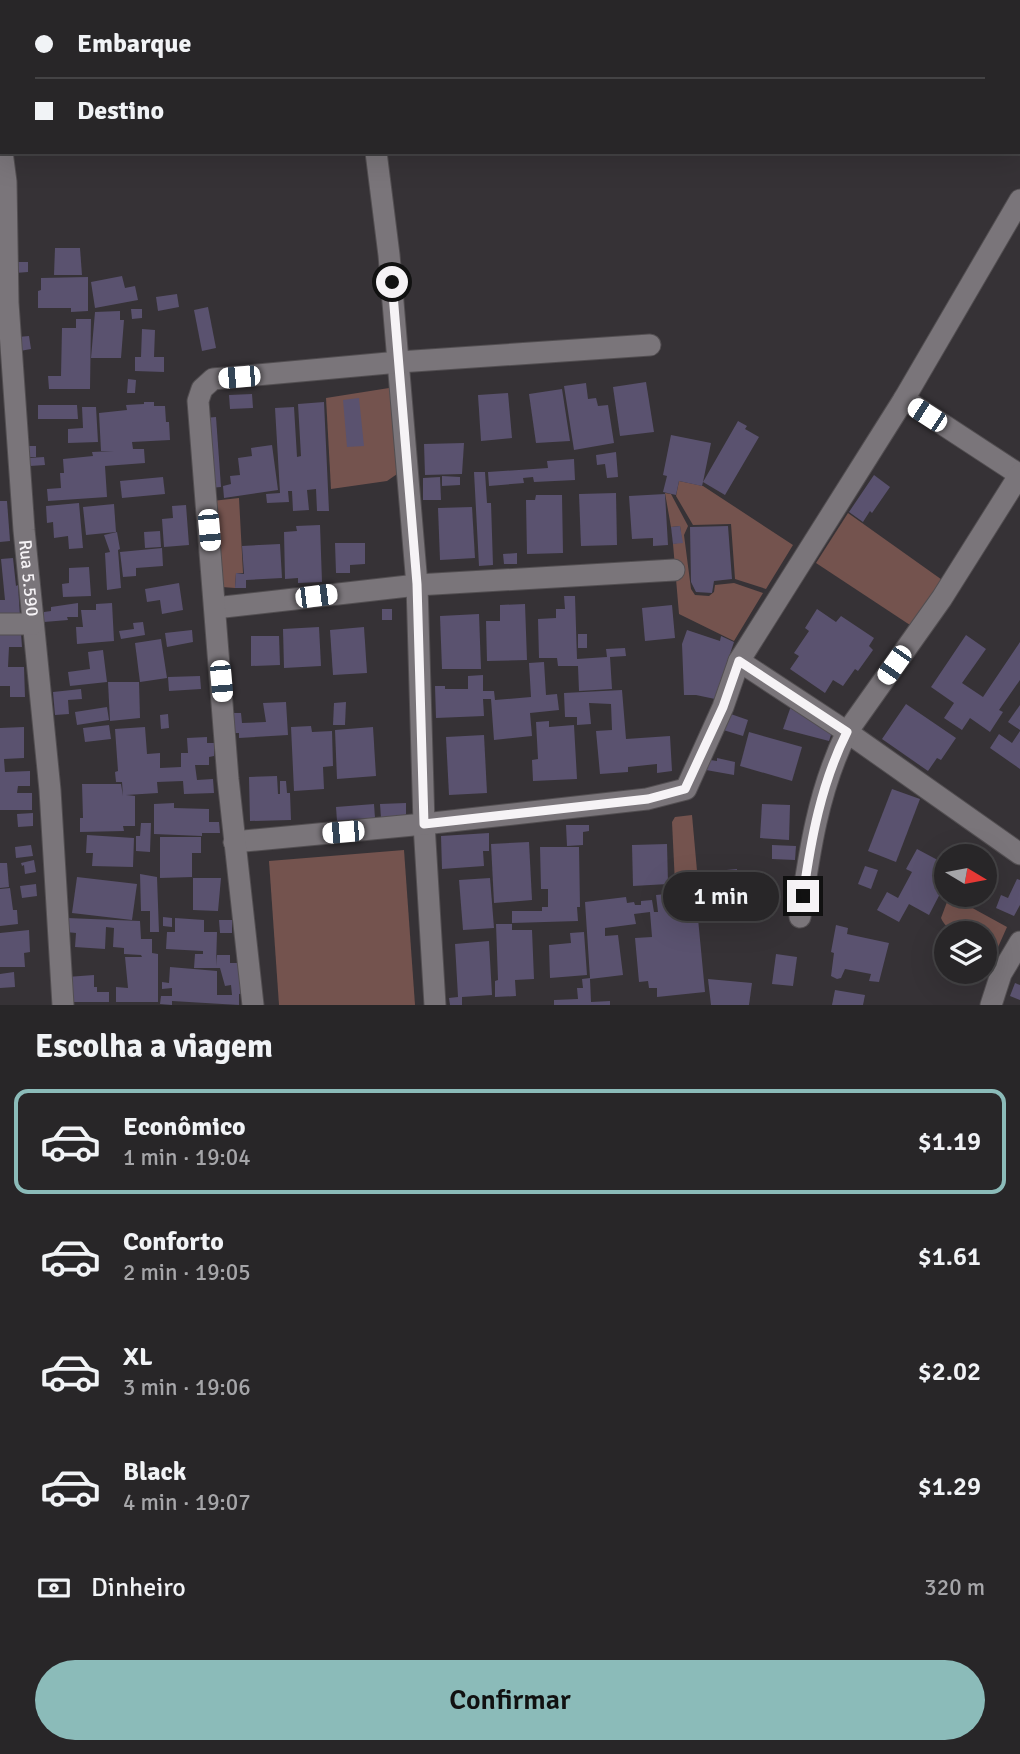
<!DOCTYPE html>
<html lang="pt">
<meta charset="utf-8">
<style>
:root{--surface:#282628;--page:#302e30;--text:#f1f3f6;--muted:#a5a5a8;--line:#444345;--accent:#8bbbb9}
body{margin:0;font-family:Signika,sans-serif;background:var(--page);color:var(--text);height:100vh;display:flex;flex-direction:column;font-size:26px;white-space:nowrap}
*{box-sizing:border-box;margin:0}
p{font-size:23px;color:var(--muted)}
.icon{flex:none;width:38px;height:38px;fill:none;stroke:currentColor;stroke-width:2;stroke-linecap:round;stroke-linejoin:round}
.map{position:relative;height:1005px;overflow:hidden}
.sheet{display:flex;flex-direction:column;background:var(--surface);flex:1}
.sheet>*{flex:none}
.hud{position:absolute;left:0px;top:0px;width:1020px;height:154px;box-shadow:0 7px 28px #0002,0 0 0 2px var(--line);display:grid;align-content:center;height:154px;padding:0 35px;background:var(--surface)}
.needle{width:46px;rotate:100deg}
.buttons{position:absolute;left:934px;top:844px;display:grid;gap:14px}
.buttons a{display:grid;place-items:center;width:63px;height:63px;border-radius:50%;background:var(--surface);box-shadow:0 7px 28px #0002,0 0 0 2px var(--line);font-size:35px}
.end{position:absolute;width:32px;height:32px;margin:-16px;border:9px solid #f6f3f6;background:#111;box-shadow:0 0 0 4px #111}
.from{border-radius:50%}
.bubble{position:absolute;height:49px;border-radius:24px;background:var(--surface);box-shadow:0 7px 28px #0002,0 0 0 2px var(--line);font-size:23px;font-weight:600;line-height:49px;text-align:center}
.car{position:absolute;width:21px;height:42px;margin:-21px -10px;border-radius:9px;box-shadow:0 0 5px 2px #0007;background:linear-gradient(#fff 24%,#345 0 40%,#fff 0 76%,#345 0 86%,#fff 0)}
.hud b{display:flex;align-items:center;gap:24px;height:66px;font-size:26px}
.hud b+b{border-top:2px solid var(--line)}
.hud i{width:18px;height:18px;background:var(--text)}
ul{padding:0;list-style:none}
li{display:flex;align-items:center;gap:21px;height:105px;margin:0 14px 10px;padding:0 21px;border:4px solid transparent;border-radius:14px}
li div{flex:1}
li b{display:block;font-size:26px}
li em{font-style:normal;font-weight:600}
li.on{border-color:var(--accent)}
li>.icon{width:63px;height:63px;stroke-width:1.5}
h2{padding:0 35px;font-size:32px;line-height:84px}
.pay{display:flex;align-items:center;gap:18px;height:77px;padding:0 35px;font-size:26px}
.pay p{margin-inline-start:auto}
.cta{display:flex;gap:14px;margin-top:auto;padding:14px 35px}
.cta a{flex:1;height:80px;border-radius:42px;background:var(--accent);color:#111;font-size:28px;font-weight:600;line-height:80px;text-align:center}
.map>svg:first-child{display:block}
.green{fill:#74534e}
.building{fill:#5a526f}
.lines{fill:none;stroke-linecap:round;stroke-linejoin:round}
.street-casing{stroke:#524e51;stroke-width:23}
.street{stroke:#7a757a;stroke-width:21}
.route{stroke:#f6f3f6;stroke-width:9}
.labels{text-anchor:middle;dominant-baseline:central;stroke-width:5;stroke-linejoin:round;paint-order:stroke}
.street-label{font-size:18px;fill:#f6f3f6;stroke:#1c1a1c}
</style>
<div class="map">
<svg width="1020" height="1005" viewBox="0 0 1020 1005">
<rect width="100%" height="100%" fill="#363236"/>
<g class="green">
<path d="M389,388L395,395L400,472L387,481L331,489L326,398Z"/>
<path d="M679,481L703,486L793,545L766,589L735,579L731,524L693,525L676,496Z"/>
<path d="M665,493L671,494L688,526L684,535L691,589L695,595L709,596L714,592L715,585L734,583L763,593L734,641L679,614L673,544L682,542L680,526L671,527Z"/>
<path d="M239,498L243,573H236L235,588L222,587L212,501Z"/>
<path d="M848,513L945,582L910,625L816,563Z"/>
<path d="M692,815L698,882L675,884L672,822L675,817Z"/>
<path d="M404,850L415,1005H279L269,861Z"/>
<path d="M951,899H956L1007,927L995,954L985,948V933C968,933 949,936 941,918L947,902Z"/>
</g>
<g class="building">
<path d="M55,248H80L82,275H54Z"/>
<path d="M15,262H28V272L15,273Z"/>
<path d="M122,276L125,288L135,286L138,300L95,308L91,282Z"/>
<path d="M88,277V311L71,312V308H38V291L41,290V278Z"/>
<path d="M177,294L179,307L158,311L156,297Z"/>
<path d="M208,307L216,348L202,351L194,310Z"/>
<path d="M131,309H142V318L132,319Z"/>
<path d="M120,311V320H124L121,358H91L95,312Z"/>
<path d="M76,319H91L90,389H49L48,376H61L62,328H76Z"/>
<path d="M142,329L155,330L154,357H164V372L135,371V357H141Z"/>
<path d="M29,336L31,349L20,351L18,337Z"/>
<path d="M128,379L136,380L135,393H127Z"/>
<path d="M646,382L654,432L620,436L613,387Z"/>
<path d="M586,383L588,399L596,398L598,406L608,405L614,443L574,450L564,386Z"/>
<path d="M562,389L570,441L536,443L529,394Z"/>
<path d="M508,393L512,438L481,441L478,395Z"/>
<path d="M252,394L253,408L230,409L229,395Z"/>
<path d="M359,398L364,446L347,447L343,400Z"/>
<path d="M144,402H154V406H165L166,422H169L170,440L132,442L133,449H144L145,463L105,466L107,497L48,501L47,489L61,488L60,473H64L63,459L93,456L92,452L114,451H101L99,413L127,410L126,405L144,404Z"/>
<path d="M324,402L329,511H317L316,489L307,490L309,510L293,511L292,491H288L289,502L267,503L266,494L280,493L275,408L294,407L297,457L301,456L298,404Z"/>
<path d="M38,405H77L78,419H38Z"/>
<path d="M82,407H96L98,442L68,443V429L83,428Z"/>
<path d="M216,417L221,487L209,488L204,418Z"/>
<path d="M738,421L747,426L745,429L759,437L725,495L703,482L702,486L679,481L676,495L663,492L667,476L663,475L671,435L711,443L703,482Z"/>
<path d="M464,443L462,474L425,475L424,444Z"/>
<path d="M272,445L278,490L224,498L223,486L231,484L230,476L240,475L238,458L252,456L251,448Z"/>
<path d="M28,446H36V457H29Z"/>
<path d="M616,452L618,477L607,478L605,464L597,465L596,455Z"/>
<path d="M44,457L45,465L30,466L29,458Z"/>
<path d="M574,459L575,480L534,482L533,477L523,478L524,483L489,486L488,472L548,468L547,461Z"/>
<path d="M474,472H485L487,503H491L493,565L479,566Z"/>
<path d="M874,475L890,487L872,513L870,511L863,522L849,512Z"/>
<path d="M442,476L460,477V485L442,486Z"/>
<path d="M163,477L165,494L122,498L120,481Z"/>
<path d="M440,477L441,500H423V478Z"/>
<path d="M616,493L617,545L581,546L579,494Z"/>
<path d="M665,494L668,545L653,546V538L632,539L629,496Z"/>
<path d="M536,495H562L563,553L527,554L526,500H535Z"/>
<path d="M0,501H7L10,541L0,542Z"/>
<path d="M79,503L83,548L69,549L68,536L54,538L53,522L47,523L46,506Z"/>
<path d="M114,504L116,532L86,535L83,507Z"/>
<path d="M186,505L189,545L164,547L162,519L173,518L172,506Z"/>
<path d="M472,507L475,558L440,560L438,508Z"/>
<path d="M320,525L322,582L298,583V578L285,579L284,532L297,531L296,526Z"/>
<path d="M680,526L683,543L673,544L671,527Z"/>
<path d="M728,526L732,579L714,581L712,593L696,592L691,582L690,527Z"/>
<path d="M160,531L161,547L145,548L144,532Z"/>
<path d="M117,532L120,549L118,550L121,588L107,590L105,553L110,552L104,535Z"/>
<path d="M335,543H365V564L350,565V573H336Z"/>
<path d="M280,544L282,578L246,580V588H235L236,573L244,574L242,546Z"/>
<path d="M162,548L163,566L136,568V576L123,577L120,552Z"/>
<path d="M517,553V564H504L503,554Z"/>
<path d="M13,558L16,586L18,585L20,617L0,616V600H5L1,559Z"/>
<path d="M89,567L91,596L63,597L62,584L69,583V568Z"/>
<path d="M179,583L183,610L162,614L160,600L147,602L145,589Z"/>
<path d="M564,596H575L577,659L607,657L606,649L625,648L626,656L610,657L612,689L579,691L578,666H558L557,658H539L538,619L556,618V609H565Z"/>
<path d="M78,603V617H67L68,620L44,622V612L51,611V607Z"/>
<path d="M112,603L114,641L77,644L76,627H83L81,610H96V604Z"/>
<path d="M525,604L527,660L487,661L486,621H500V605Z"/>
<path d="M672,605L675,638L645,641L642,608Z"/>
<rect x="382" y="609" width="10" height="11"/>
<path d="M817,609L836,622L841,616L874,638L869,646L873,650L858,671L855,669L843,686L833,680L825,693L790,669L799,656L794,653L809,631L805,628Z"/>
<path d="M479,614L481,669H442L440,616Z"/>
<path d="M143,622L145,635L121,639L119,631L134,629L133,623Z"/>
<path d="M319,627L321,666L284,668L283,629Z"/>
<path d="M364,627L367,673L333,675L330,630Z"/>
<path d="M192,630L193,642L167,647L165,633Z"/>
<path d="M687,630L720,641L721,636L734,642L715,699L696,695H684L682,644Z"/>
<path d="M0,632L21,633L22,647H9L8,667H24L25,697H10V686H0Z"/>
<rect x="578" y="634" width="9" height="14"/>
<path d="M966,635L986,649L962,683L983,697L1020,642V680L999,710L1003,712L990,732L970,718L962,730L944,718L954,703L931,687Z"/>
<path d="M251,636H279L280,665L251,666Z"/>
<path d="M161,639L167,678L140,682L135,643Z"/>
<path d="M103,650L107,682L70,686L68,672L90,669L88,652Z"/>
<path d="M544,662L546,695L557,694L559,710L530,713L532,736L494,740L491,699H483L484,716L436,718L435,686H445V689H468V676L483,675V691H494L495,700L531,697L529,663Z"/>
<path d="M200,676L201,689L169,691L168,677Z"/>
<path d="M108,682H139L140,718L110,721Z"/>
<path d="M81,689L82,699L68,700L69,714L55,715L53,692Z"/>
<path d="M622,690L626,739L670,736L672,771L657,773V764L628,767V772L600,774L596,731L612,730L611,704L589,703L591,724L577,725V717H565L564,693Z"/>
<path d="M286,702L288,735L239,738V733H229L231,713H241L242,723L266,722L263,703Z"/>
<path d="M346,702L345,725H333L334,703Z"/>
<path d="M906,704L956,738L941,760L937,758L928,771L882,739Z"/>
<path d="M1020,705V730L1008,722Z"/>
<path d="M791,706L833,729L829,741L783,729Z"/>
<path d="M107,707L109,720L77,725L75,712Z"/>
<path d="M725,712L748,720L743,736L720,729Z"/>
<path d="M168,714L169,728L161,729L160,715Z"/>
<path d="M549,721V727L574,725L577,779L533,781L532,760L538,759L536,722Z"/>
<path d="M109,725L111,739L85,742L83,728Z"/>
<path d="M311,726L312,732L332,731L333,766L323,767L324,789L294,791L291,727Z"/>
<path d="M24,727V758L4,759L5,772L30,771V786H18L17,793H32V810H0V728Z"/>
<path d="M145,727L147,754L160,753V768L181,767V753H188L187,738L207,737V743H214V756L209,757V765H195L197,780L213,779L214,793L184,794L183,781L157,782L158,793L126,795L135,796V826H123L124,831L80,832V818H83L82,784H121L123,796L122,782H116L115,772L118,771L115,729Z"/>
<path d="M373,727L376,776L337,779L335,730Z"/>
<path d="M1020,731V769L990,748L999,734L1012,743Z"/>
<path d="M749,732L802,747L792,781L740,766Z"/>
<path d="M484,735L487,793L449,795L446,737Z"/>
<path d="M717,758L735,762L734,775L706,770L710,760L717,761Z"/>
<path d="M277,776L278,794H280V781H286L287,793H290L291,820L250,821L249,777Z"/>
<path d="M892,789L920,799L896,862L868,851Z"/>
<path d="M174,803V808L209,809V822H219L220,833H202V836L154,834V804Z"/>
<path d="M406,803V816L381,818L380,804Z"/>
<path d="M374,804L375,818L337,821L336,807Z"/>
<path d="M762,804L790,805L789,840L760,838Z"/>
<path d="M33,813V826L18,827L17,814Z"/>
<path d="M141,823H151L150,852L136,851V836H140Z"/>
<path d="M566,825H589V831L583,832V845L567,846Z"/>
<path d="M489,833V851H483L484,866L442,869L441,836Z"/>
<path d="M87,835L134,838L133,867L92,866L93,853H86Z"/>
<path d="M160,837H201V853H192V877L160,878Z"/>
<path d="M529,842L532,900L494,903L491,844Z"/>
<path d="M667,844L668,884L633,886L632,845Z"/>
<path d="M31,845L33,856L16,858L15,847Z"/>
<path d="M772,845L796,846L795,860L772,859Z"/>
<path d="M540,847H579L580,907H577L578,921L512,923V911H542V907H548V889H541Z"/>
<path d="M917,849L947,865V891L943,888L929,915L909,904L899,922L877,910L887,892L898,898L912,872L906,869Z"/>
<path d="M34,860L36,872L25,874L24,865L22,866L21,863Z"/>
<path d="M0,863H7L9,887L0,888Z"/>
<path d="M865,866L878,870L871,889L858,884Z"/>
<path d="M737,869V883L721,885L723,912L709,914L705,872Z"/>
<path d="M140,874L157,877L159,932H150V911H141Z"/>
<path d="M77,877L137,884L132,920L72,913Z"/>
<path d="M193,878H221L218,911L193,910Z"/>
<path d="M490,878L494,928L463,930L459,880Z"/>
<path d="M1017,879L1020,880V905L1014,916L996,908L1001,895L1008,898Z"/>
<path d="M36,884L37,896L22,898L20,886Z"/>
<path d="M701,887L703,908H697L705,992L657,997V988H649L648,981L639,982L635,938L652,937L650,912L634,914L636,924L605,928V936L618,935L623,975L590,979L591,1002L610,1001V1005H554V1000L578,999L577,988H583L582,979L590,978L585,902L626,897L627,903L634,902L635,905H641V901L652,900L654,912H658L656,895L686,892L687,909H689L687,888Z"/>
<path d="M10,888L13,910H17L18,924L0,926V889Z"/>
<path d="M163,917L172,918V927L163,926Z"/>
<path d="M67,918L140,921L141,939H152V953L158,954V1002H116V987L128,988L125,957H142L141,955L124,954V948L113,947L114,928L106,927L105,949L75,947L76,933L66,932Z"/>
<path d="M175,918L204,920V932H217L216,966L217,955H230V963H243L247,993L239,994V1005L172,1001V1005L160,1004L161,996H172V988L162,989V982L169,983L170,967L217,971V995H232L231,985L225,986L220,968H194L195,954H203V951L166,949L167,932H175Z"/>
<path d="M219,920H232V933H220Z"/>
<path d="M496,924H512V930H532L534,979L515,980L516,996L495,997V981L498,980Z"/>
<path d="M836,925L848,928L847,934L889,943L879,982L869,981L871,974L845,969L841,978L837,979L831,976L834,953L831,952Z"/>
<path d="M29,930L30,952L24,953L25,967H0V933Z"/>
<path d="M584,932L587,975L550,978L549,945L571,943L570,933Z"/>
<path d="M489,941L492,995L462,997V1005H450L449,998L458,997L455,944Z"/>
<path d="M776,954L797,957L793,986L772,984Z"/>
<path d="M14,972L15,987L0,988V974Z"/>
<path d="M94,975V987H97V992H109V1002H71L67,977Z"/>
<path d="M708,979L752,983L749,1005H711Z"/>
<path d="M1015,983L1020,985V1000L1010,996Z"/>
<path d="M835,990L865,995L863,1005H832Z"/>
</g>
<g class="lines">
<defs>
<g id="street">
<path d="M356,0V2"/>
<path d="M1018,109H1020"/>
<path id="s1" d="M2,152L6,182L8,303L24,530L50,790L63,1005"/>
<path d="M376,152L389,255L417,585L424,824L435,1005"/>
<path d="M904,399L1020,475"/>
<path d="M215,608L417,585L674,570"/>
<path d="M0,624H33"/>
<path d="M739,661L847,732L1020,854"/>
<path d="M234,842L424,824L647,799L686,789L723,707L739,661L904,399L1020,200"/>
<path d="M800,917C809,854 818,790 847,732L942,598L1020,474"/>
<path d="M253,1005L228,779L198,401L202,389L213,379L399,362L650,345"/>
<path d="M991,1005L1001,974L1020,942"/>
</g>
</defs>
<use href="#street" class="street-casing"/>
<use href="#street" class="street"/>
</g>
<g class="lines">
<path class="route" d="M392,282L417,584L424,824L648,799L685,789L723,707L739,661L847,732C821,784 811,839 803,896"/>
</g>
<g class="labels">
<g class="street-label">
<text stroke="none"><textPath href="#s1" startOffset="427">Rua 5.590</textPath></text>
</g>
</g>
</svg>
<div class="buttons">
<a><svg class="needle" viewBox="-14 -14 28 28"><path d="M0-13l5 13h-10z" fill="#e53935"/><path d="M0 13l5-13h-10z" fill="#a5a5a8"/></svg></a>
<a><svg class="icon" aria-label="layers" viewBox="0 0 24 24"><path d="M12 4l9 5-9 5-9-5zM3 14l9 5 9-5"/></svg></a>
</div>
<i class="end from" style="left:392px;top:282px"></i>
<i class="end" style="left:803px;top:896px"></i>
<div class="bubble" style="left:663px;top:872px;width:116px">1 min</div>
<i class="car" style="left:239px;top:377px;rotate:265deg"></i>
<i class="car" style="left:927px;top:415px;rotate:303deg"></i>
<i class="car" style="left:209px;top:530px;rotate:175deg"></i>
<i class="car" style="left:316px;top:596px;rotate:83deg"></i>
<i class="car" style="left:894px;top:665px;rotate:215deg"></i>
<i class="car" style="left:221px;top:681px;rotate:175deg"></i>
<i class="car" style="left:343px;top:832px;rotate:265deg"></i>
<div class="hud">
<b><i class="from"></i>Embarque</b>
<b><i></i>Destino</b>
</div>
</div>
<section class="sheet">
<h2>Escolha a viagem</h2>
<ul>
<li class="on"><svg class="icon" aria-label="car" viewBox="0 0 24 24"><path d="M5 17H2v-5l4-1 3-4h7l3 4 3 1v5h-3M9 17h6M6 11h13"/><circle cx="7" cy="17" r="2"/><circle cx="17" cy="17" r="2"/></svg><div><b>Econômico</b><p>1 min · 19:04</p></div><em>$1.19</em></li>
<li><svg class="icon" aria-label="car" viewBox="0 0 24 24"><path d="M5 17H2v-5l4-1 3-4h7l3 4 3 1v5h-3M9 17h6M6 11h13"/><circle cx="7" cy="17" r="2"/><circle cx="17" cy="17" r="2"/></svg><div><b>Conforto</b><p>2 min · 19:05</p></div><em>$1.61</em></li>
<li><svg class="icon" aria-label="car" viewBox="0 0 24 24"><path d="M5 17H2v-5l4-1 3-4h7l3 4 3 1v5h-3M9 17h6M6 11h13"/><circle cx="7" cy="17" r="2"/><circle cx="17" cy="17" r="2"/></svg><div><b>XL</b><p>3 min · 19:06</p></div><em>$2.02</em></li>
<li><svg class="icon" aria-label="car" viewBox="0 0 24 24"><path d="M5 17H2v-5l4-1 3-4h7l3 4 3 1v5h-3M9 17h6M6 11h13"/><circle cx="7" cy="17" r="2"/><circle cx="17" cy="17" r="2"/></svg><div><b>Black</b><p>4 min · 19:07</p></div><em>$1.29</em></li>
</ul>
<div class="pay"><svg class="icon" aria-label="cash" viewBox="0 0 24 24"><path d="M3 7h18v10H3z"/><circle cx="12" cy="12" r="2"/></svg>Dinheiro<p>320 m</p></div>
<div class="cta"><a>Confirmar</a></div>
</section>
